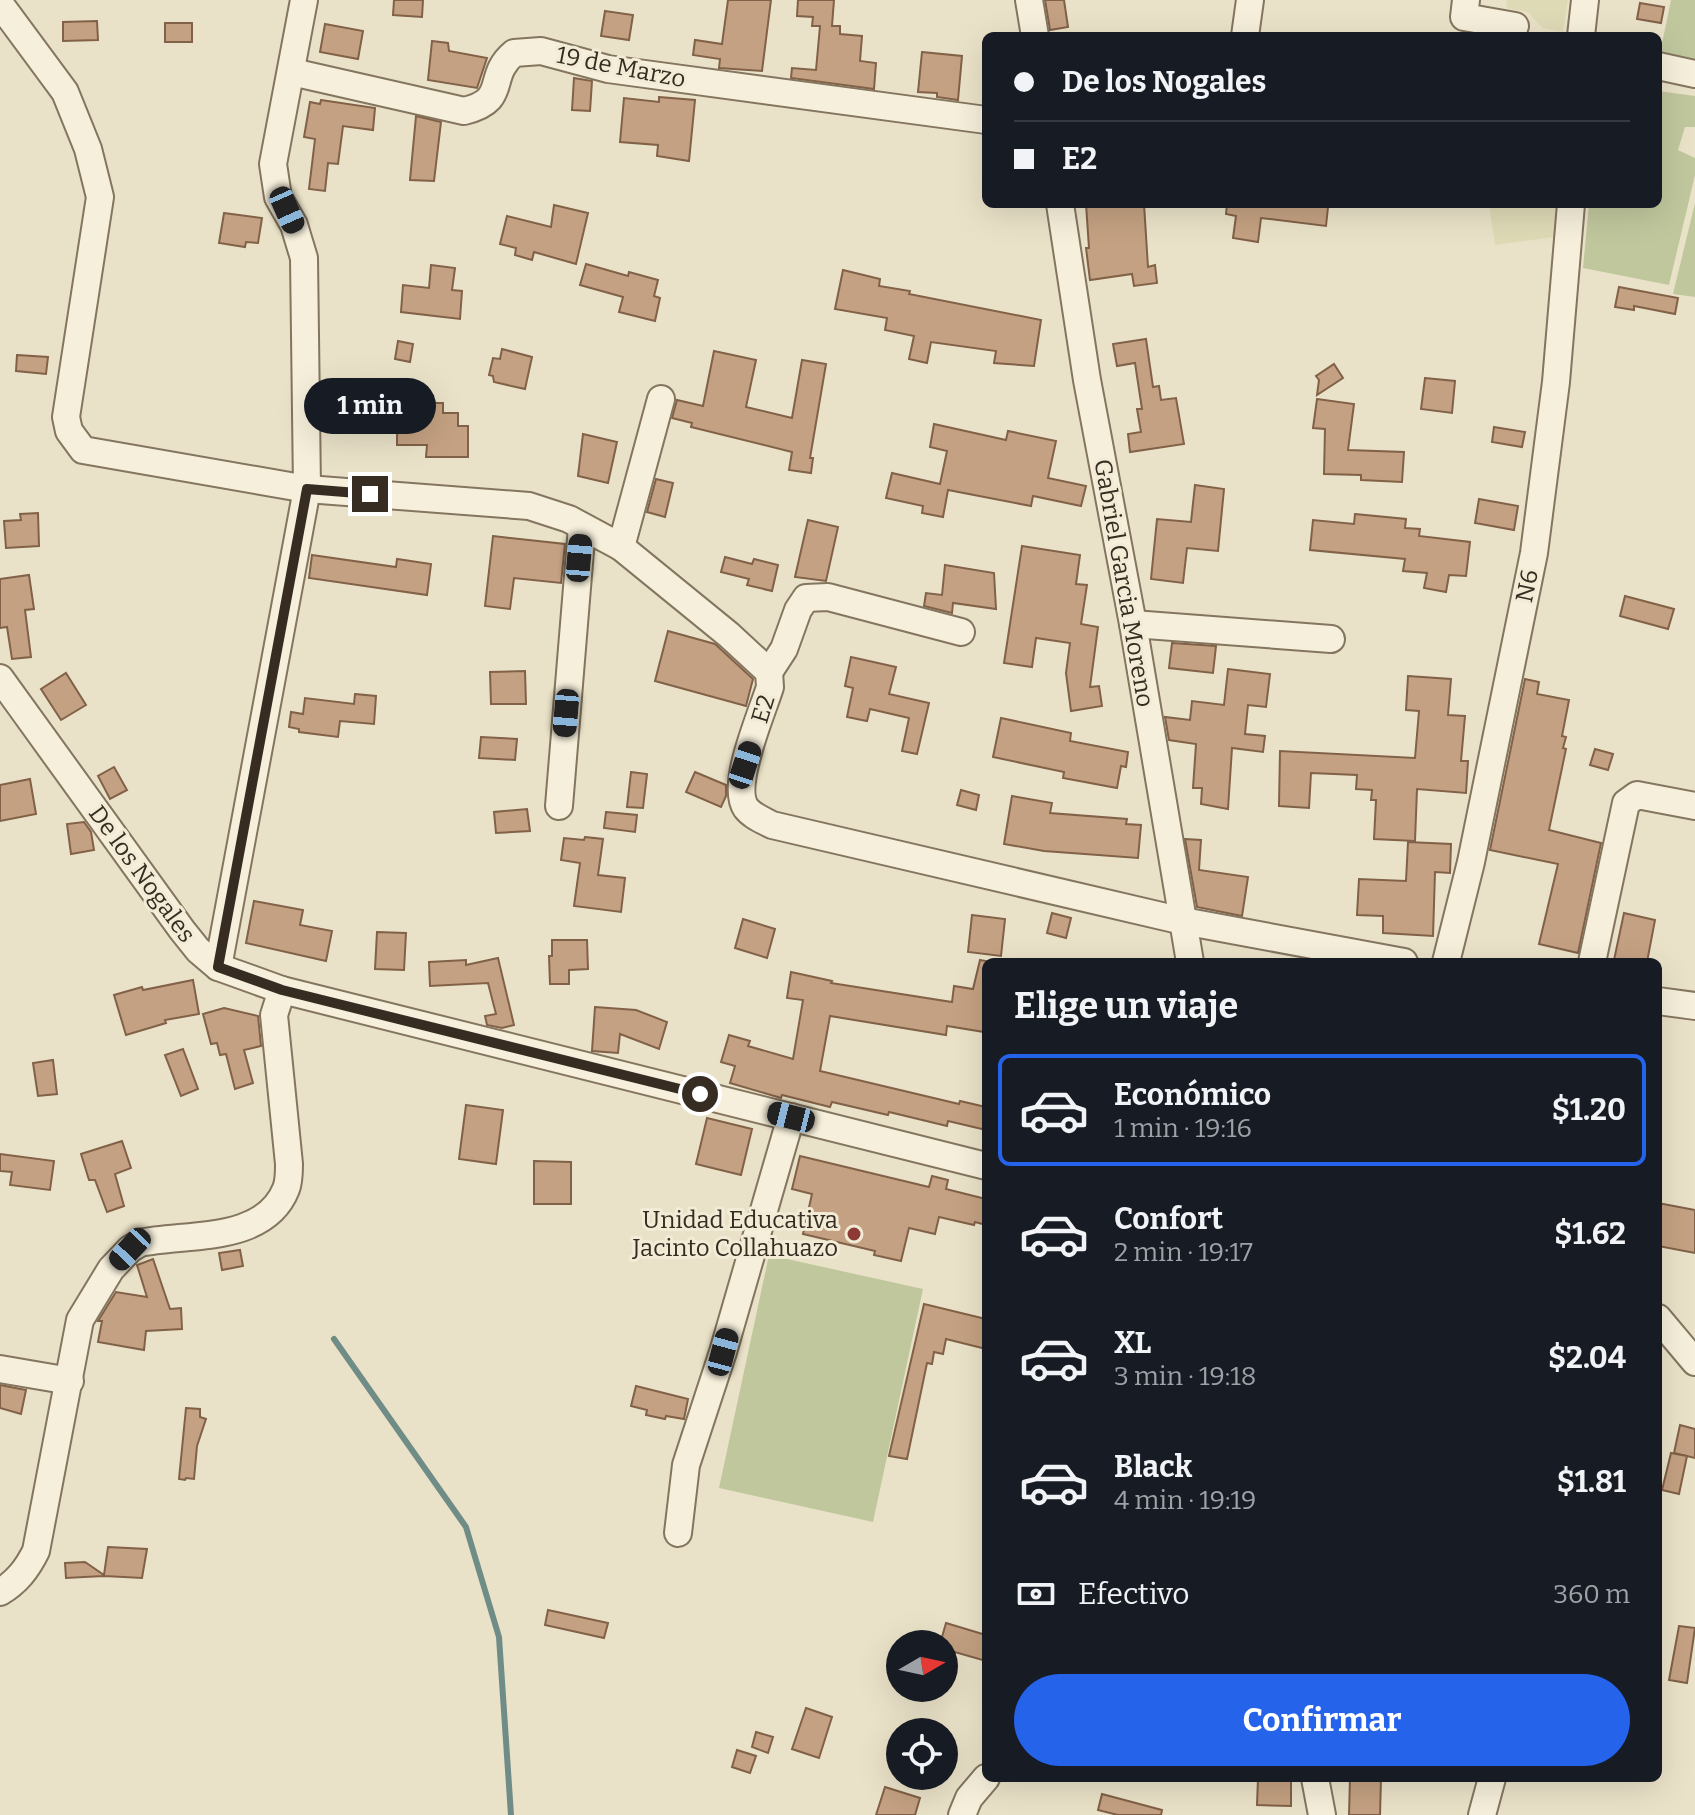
<!DOCTYPE html>
<html lang="es">
<meta charset="utf-8">
<style>
:root{--surface:#171b24;--page:#242831;--text:#f1f3f6;--muted:#9ea1a6;--line:#363941;--accent:#2563eb}
body{margin:0;font-family:Bitter,serif;background:var(--page);color:var(--text);height:100vh;display:flex;flex-direction:column;font-size:30px;white-space:nowrap}
*{box-sizing:border-box;margin:0}
p{font-size:26px;color:var(--muted)}
.icon{flex:none;width:44px;height:44px;fill:none;stroke:currentColor;stroke-width:2;stroke-linecap:round;stroke-linejoin:round}
.map{position:relative;flex:1;overflow:hidden}
.drawer{position:absolute;left:982px;top:958px;width:680px;height:824px;display:flex;flex-direction:column;background:var(--surface);border-radius:12px;box-shadow:0 8px 32px #0002}
.drawer>*{flex:none}
.guide{position:absolute;left:982px;top:32px;width:680px;height:176px;border-radius:12px;box-shadow:0 8px 32px #0002;display:grid;align-content:center;height:176px;padding:0 32px;background:var(--surface)}
.needle{width:52px;rotate:81deg}
.buttons{position:absolute;left:886px;top:1630px;display:grid;gap:16px}
.buttons a{display:grid;place-items:center;width:72px;height:72px;border-radius:50%;background:var(--surface);box-shadow:0 8px 32px #0002;font-size:40px}
.end{position:absolute;width:36px;height:36px;margin:-18px;border:10px solid #362c21;background:#fff;box-shadow:0 0 0 4px #fff}
.from{border-radius:50%}
.bubble{position:absolute;height:56px;border-radius:28px;background:var(--surface);box-shadow:0 8px 32px #0002;font-size:26px;font-weight:700;line-height:56px;text-align:center}
.car{position:absolute;width:24px;height:48px;margin:-24px -12px;border-radius:10px;box-shadow:0 0 6px 2px #0007;background:linear-gradient(#222 24%,#8ab4d8 0 40%,#222 0 76%,#8ab4d8 0 86%,#222 0)}
.guide b{display:flex;align-items:center;gap:28px;height:76px;font-size:30px}
.guide b+b{border-top:2px solid var(--line)}
.guide i{width:20px;height:20px;background:var(--text)}
ul{padding:0;list-style:none}
li{display:flex;align-items:center;gap:24px;height:112px;margin:0 16px 12px;padding:0 16px;border:4px solid transparent;border-radius:12px}
li div{flex:1}
li b{display:block;font-size:30px}
li em{font-style:normal;font-weight:700}
li.selected{border-color:var(--accent)}
li>.icon{width:72px;height:72px;stroke-width:1.5}
h2{padding:0 32px;font-size:36px;line-height:96px}
.pay{display:flex;align-items:center;gap:20px;height:88px;padding:0 32px;font-size:30px}
.pay p{margin-inline-start:auto}
.button{display:flex;gap:16px;margin-top:auto;padding:16px 32px}
.button a{flex:1;height:92px;border-radius:48px;background:var(--accent);color:#fff;font-size:32px;font-weight:700;line-height:92px;text-align:center}
.map>svg:first-child{display:block}
.farmland{fill:#dfdab6}
.green{fill:#c0c79d}
.lines{fill:none;stroke-linecap:round;stroke-linejoin:round}
.stream{stroke:#708c87;stroke-width:6}
.building{fill:#c4a182;stroke:#816147;stroke-width:2}
.minor-casing{stroke:#84755f;stroke-width:30}
.minor{stroke:#f6efdb;stroke-width:26}
.route{stroke:#362c21;stroke-width:10}
.poi-dot{fill:#8d3935;stroke:#f2ecd7;stroke-width:3}
.labels{text-anchor:middle;dominant-baseline:central;stroke-width:6;stroke-linejoin:round;paint-order:stroke}
.street-label{font-size:24px;fill:#362c21;stroke:#f2ecd7}
.poi-label{font-size:24px;fill:#362c21;stroke:#f2ecd7;text-anchor:end}
</style>
<div class="map">
<svg width="1695" height="1815" viewBox="0 0 1695 1815">
<rect width="100%" height="100%" fill="#eae2c8"/>
<g class="farmland">
<path d="M1507,0H1568L1563,32L1543,28L1527,12L1506,8Z"/>
<path d="M1489,204H1556L1554,237L1495,245Z"/>
</g>
<g class="green">
<path d="M1671,0H1695V64L1659,58Z"/>
<path d="M1658,91L1695,96V127H1685L1678,150L1695,158V175L1669,285L1583,268L1589,204H1658Z"/>
<path d="M1695,203V297L1673,294Z"/>
<path d="M769,1255L923,1289L873,1522L719,1488Z"/>
</g>
<g class="lines">
<path class="stream" d="M334,1339L466,1527L499,1637L511,1815"/>
</g>
<g class="building">
<path d="M394,0H423L422,17L393,15Z"/>
<path d="M728,0H771L762,71L719,68L720,59L693,55L695,40L722,44Z"/>
<path d="M798,0H834L832,26H840V34L862,36L860,61L876,63L874,89L791,78L792,68L816,70L820,26H812L813,17L797,16Z"/>
<path d="M1045,0H1064L1068,27L1050,30Z"/>
<path d="M1640,3L1664,7L1661,23L1637,19Z"/>
<path d="M605,11L633,15L629,40L601,36Z"/>
<path d="M97,21L98,40L63,41V22Z"/>
<rect x="165" y="23" width="27" height="19"/>
<path d="M325,24L363,31L358,59L320,52Z"/>
<path d="M432,41L448,43L449,51L487,58L477,88L428,80Z"/>
<path d="M922,52L962,56L958,100L937,97V93L918,92Z"/>
<path d="M574,78L592,81L590,111L572,110Z"/>
<path d="M659,97L695,100L689,161L657,156L658,145L620,142L624,98L659,102Z"/>
<path d="M321,100L375,108L373,130L343,126L338,164L328,163L325,191L309,189L315,139L304,137L310,102L320,104Z"/>
<path d="M416,116L441,122L434,181L410,180Z"/>
<path d="M1086,204H1144L1148,267L1155,265L1157,283L1134,286L1132,274L1090,280L1086,248H1089Z"/>
<path d="M1227,204H1304L1328,207L1326,226L1261,218L1258,242L1233,238L1236,216L1226,214Z"/>
<path d="M554,205L588,213L576,264L534,252L532,260L515,255L516,248L500,244L507,216L551,227Z"/>
<path d="M224,213L262,218L258,243L246,242L245,247L219,243Z"/>
<path d="M586,264L628,276L629,272L658,280L654,296L660,298L655,321L619,312L623,297L580,285Z"/>
<path d="M431,265L455,268L452,290L462,291L460,319L401,312L403,285L429,288Z"/>
<path d="M843,270L880,279L879,286L910,291L909,294L1041,320L1034,366L994,363L996,351L931,342L927,363L909,359L914,336L885,330L887,318L835,309Z"/>
<path d="M1619,287L1678,298L1675,314L1634,306V310L1615,307Z"/>
<path d="M1146,339L1153,387L1159,386L1161,400L1176,398L1184,444L1130,452L1128,434L1141,432L1137,409H1142L1135,363L1117,366L1113,344Z"/>
<path d="M398,341L413,344L410,362L395,359Z"/>
<path d="M502,349L532,357L525,389L494,382L493,376L489,375L493,358L500,359Z"/>
<path d="M714,351L756,360L746,407L792,418L802,360L826,364L810,458H813L811,473L789,470L792,452L691,427L692,423L672,418L677,400L703,406Z"/>
<path d="M17,355L48,357L46,374L16,371Z"/>
<path d="M1334,364L1343,378L1317,395L1319,380L1316,376Z"/>
<path d="M1425,378L1455,381L1452,413L1421,409Z"/>
<path d="M1317,399L1354,404L1348,450L1404,452L1402,482L1361,480V475L1324,474L1325,429L1313,428Z"/>
<path d="M427,403H443V413H458V426H468V457H426L427,445H397V411L427,412Z"/>
<path d="M934,424L1006,440L1008,431L1056,441L1048,478L1086,486L1081,506L1033,496L1031,506L948,490L943,517L922,513L923,506L886,498L892,473L940,484L947,451L930,447Z"/>
<path d="M1494,427L1525,432L1522,447L1492,442Z"/>
<path d="M583,434L617,442L608,483L578,476Z"/>
<path d="M656,479L673,483L665,517L647,512Z"/>
<path d="M1195,485L1224,489L1218,551L1187,548L1183,583L1151,579L1157,519L1191,522Z"/>
<path d="M1479,499L1518,506L1514,530L1475,523Z"/>
<path d="M38,513L39,546L6,548L4,521L21,520L20,514Z"/>
<path d="M1355,514L1406,519L1405,528L1420,529L1419,536L1470,542L1466,576L1449,575L1446,592L1424,588L1427,573L1403,571L1405,559L1310,550L1313,520L1354,524Z"/>
<path d="M808,520L838,527L826,581L795,577Z"/>
<path d="M493,536L565,544L561,583L514,578L510,609L485,606Z"/>
<path d="M1022,546L1080,555L1076,584L1087,585L1081,624L1098,627L1090,687L1099,686L1102,706L1071,711L1066,673L1070,643L1036,638L1032,667L1004,663Z"/>
<path d="M312,555L396,567L397,559L431,564L427,595L309,578Z"/>
<path d="M725,557L752,564L754,559L778,565L772,591L747,585L749,579L721,572Z"/>
<path d="M945,565L994,573L996,609L953,603L952,613L924,606L926,593L942,595Z"/>
<path d="M29,575L34,609L25,610L31,657L12,659L7,627L0,628V579Z"/>
<path d="M1625,596L1674,609L1668,629L1620,616Z"/>
<path d="M668,631L715,644L753,679L746,706L655,681Z"/>
<path d="M1172,643L1216,646L1213,673L1169,668Z"/>
<path d="M851,657L896,667L889,694L929,703L917,754L902,751L909,718L870,709L867,721L847,717L853,688L845,686Z"/>
<path d="M1228,669L1270,674L1266,707L1248,705L1245,734L1265,736L1263,752L1232,748L1228,809L1201,804L1202,788H1193L1196,744L1169,740L1165,717L1190,720L1192,701L1224,705Z"/>
<path d="M525,671L526,704H491L490,672Z"/>
<path d="M66,673L86,705L61,720L41,689Z"/>
<path d="M1408,676L1451,679L1448,715L1465,716L1461,761H1468L1466,793L1417,789L1415,841L1374,839L1376,800H1371L1372,790L1356,789L1357,775L1311,773L1309,808L1279,806L1280,751L1415,758L1419,711L1406,710Z"/>
<path d="M1525,679L1539,682L1537,694L1569,700L1562,736L1566,737L1563,748L1566,749L1549,830L1601,843L1578,953L1539,944L1558,864L1490,850Z"/>
<path d="M355,694L376,696L374,724L340,721L338,737L299,732V729L289,727L291,712L303,714L305,698L354,704Z"/>
<path d="M1001,718L1071,733L1070,741L1128,752L1126,767L1121,766L1117,788L1063,778L1064,772L993,757Z"/>
<path d="M481,737L517,739L515,760L479,758Z"/>
<path d="M1595,749L1613,754L1608,770L1590,765Z"/>
<path d="M114,767L127,790L110,799L98,776Z"/>
<path d="M631,772L647,774L643,808L627,807Z"/>
<path d="M695,772L726,785V796L721,807L686,792Z"/>
<path d="M30,779L36,814L0,821V785Z"/>
<path d="M961,790L979,795L976,810L957,805Z"/>
<path d="M1012,796L1052,803L1050,813L1127,819L1126,824L1141,825L1138,858L1044,851L1004,844Z"/>
<path d="M527,809L530,831L496,833L494,812Z"/>
<path d="M606,812L637,815L635,832L604,828Z"/>
<path d="M84,822L91,832L94,850L71,854L67,824Z"/>
<path d="M585,837L603,839L598,875L625,878L621,912L574,906L580,863L561,860L564,838L584,840Z"/>
<path d="M1185,839L1201,840L1199,870L1248,877L1242,916L1197,907Z"/>
<path d="M1408,842L1451,844L1450,873L1435,872L1433,936L1383,933V916L1357,915L1359,879L1406,881Z"/>
<path d="M254,901L303,910L300,925L332,931L326,961L246,943Z"/>
<path d="M1052,913L1071,918L1066,938L1047,933Z"/>
<path d="M1624,913L1655,920L1647,962L1614,960Z"/>
<path d="M972,915L1005,919L1001,956L968,952Z"/>
<path d="M743,919L775,929L767,958L735,948Z"/>
<path d="M377,932L406,933L404,970L375,969Z"/>
<path d="M552,940H587L588,969L569,970V984H550L549,956H552Z"/>
<path d="M498,958L514,1025L502,1028L487,1025L485,1016L496,1014L488,983L430,986L429,962L466,960V965Z"/>
<path d="M980,960L986,961L984,1032L947,1026L946,1035L830,1016L820,1071L959,1104L960,1101L986,1107V1130L948,1121L947,1126L889,1112L888,1115L832,1102L830,1107L782,1095L781,1098L730,1083L735,1066L721,1062L729,1035L750,1041L748,1046L793,1059L803,1000L787,998L791,972L832,981L831,983L952,1002L954,986L973,989Z"/>
<path d="M193,980L199,1014L165,1020L166,1023L126,1035L114,995L142,987L143,990Z"/>
<path d="M595,1007L636,1010L667,1022L659,1049L620,1034L618,1053L592,1051Z"/>
<path d="M224,1008L258,1016L261,1046L244,1050L253,1083L235,1089L226,1054L220,1055L217,1043L211,1044L203,1014Z"/>
<path d="M183,1049L198,1089L181,1096L165,1055Z"/>
<path d="M53,1060L57,1094L38,1096L33,1063Z"/>
<path d="M466,1105L503,1110L496,1164L459,1159Z"/>
<path d="M707,1118L752,1129L741,1175L696,1164Z"/>
<path d="M122,1141L131,1168L115,1174L124,1206L107,1212L95,1180H89L81,1154Z"/>
<path d="M0,1154L54,1161L50,1190L10,1185L12,1172L0,1171Z"/>
<path d="M800,1156L929,1187L932,1176L948,1180L946,1189L986,1199V1225L975,1222L974,1225L939,1217L935,1234L909,1228L901,1261L874,1255L875,1251L803,1234L812,1194L792,1189Z"/>
<path d="M534,1161L571,1162V1204H534Z"/>
<path d="M1658,1203L1695,1210V1253L1658,1246Z"/>
<path d="M240,1250L243,1266L222,1270L219,1253Z"/>
<path d="M153,1259L170,1309L181,1308L182,1329L146,1331L144,1350L98,1342L102,1321H98L116,1292L147,1297L137,1265Z"/>
<path d="M924,1304L986,1319V1349L946,1339L943,1354L934,1352L932,1364L927,1363L907,1459L889,1456Z"/>
<path d="M0,1385L26,1390L21,1414L0,1408Z"/>
<path d="M636,1386L688,1399L684,1419L666,1416L665,1419L646,1415L647,1410L631,1406Z"/>
<path d="M186,1408L200,1409V1417L206,1419L197,1446L194,1479L186,1478L185,1480L179,1479Z"/>
<path d="M1680,1425L1695,1429V1458L1674,1453Z"/>
<path d="M1671,1453L1687,1456L1679,1494L1662,1490Z"/>
<path d="M108,1547L147,1549L142,1578L104,1576L66,1578L65,1563L85,1562L104,1575Z"/>
<path d="M548,1610L608,1623L604,1638L545,1625Z"/>
<path d="M946,1623L986,1635V1661L944,1649V1644H940Z"/>
<path d="M1679,1626L1695,1628L1687,1683L1669,1680Z"/>
<path d="M806,1708L832,1717L819,1758L792,1749Z"/>
<path d="M756,1732L773,1737L768,1753L752,1747Z"/>
<path d="M737,1750L756,1756L750,1773L732,1767Z"/>
<path d="M1258,1778H1291V1806L1257,1805Z"/>
<path d="M1350,1778H1381L1380,1815H1349Z"/>
<path d="M885,1787L920,1798L915,1815H876Z"/>
<path d="M1102,1794L1162,1810L1161,1815H1118L1098,1810Z"/>
</g>
<g class="lines">
<defs>
<g id="minor">
<path d="M1029,0L1035,36"/>
<path d="M1466,0L1464,17L1515,26"/>
<path d="M0,4L65,92L88,149L100,197L66,417L69,431L83,450L307,489L529,506L569,519L621,547L729,635L769,672L770,687C762,713 730,785 746,808C752,816 763,820 772,825L1183,921L1404,962"/>
<path d="M1245,36L1250,0"/>
<path d="M1581,36L1585,0"/>
<path d="M1658,66L1695,74"/>
<path d="M292,72L464,111C510,100 485,77 514,53L541,51L608,69L986,120"/>
<path d="M1060,204L1087,380L1133,624L1190,962"/>
<path d="M621,547L661,399"/>
<path d="M1133,624L1331,639"/>
<path d="M769,672L784,649L798,610L806,598L828,597L961,632"/>
<path d="M0,678L182,930L198,950L218,967L282,990L986,1166"/>
<path d="M559,806L582,527"/>
<path d="M1446,962L1471,862L1534,553L1556,382L1571,204"/>
<path d="M1592,962L1626,803L1637,795L1695,806"/>
<path d="M218,967L307,489L304,258L294,225L278,197L273,164L304,0"/>
<path d="M1658,1001L1695,1006"/>
<path d="M1658,1318L1695,1362"/>
<path d="M0,1369L70,1381"/>
<path d="M678,1533L686,1465L723,1352L791,1117"/>
<path d="M0,1592C17,1582 27,1569 36,1551L80,1320L111,1269L130,1249L140,1243C186,1233 264,1244 286,1189C289,1182 289,1172 289,1164L274,1015L282,990"/>
<path d="M1315,1778L1322,1815"/>
<path d="M962,1815L969,1798L986,1778"/>
<path d="M1482,1815L1492,1778"/>
</g>
</defs>
<use href="#minor" class="minor-casing"/>
<use href="#minor" class="minor"/>
</g>
<g class="lines">
<path class="route" d="M370,494L307,489L218,967L282,990L700,1094"/>
</g>
<circle class="poi-dot" cx="854" cy="1234" r="8"/>
<g class="labels">
<g class="street-label">
<text transform="translate(621 67) rotate(11)">19 de Marzo</text>
<text transform="translate(1124 583) rotate(80)">Gabriel Garcia Moreno</text>
<text transform="translate(1527 586) rotate(-78)">N6</text>
<text transform="translate(763 709) rotate(-73)">E2</text>
<text transform="translate(142 874) rotate(54)">De los Nogales</text>
</g>
<g class="poi-label">
<text x="838" y="1220">Unidad Educativa<tspan x="838" dy="28">Jacinto Collahuazo</tspan></text>
</g>
</g>
</svg>
<div class="buttons">
<a><svg class="needle" viewBox="-14 -14 28 28"><path d="M0-13l5 13h-10z" fill="#e53935"/><path d="M0 13l5-13h-10z" fill="#9ea1a6"/></svg></a>
<a><svg class="icon" aria-label="locate" viewBox="0 0 24 24"><circle cx="12" cy="12" r="6"/><path d="M12 2v4M12 18v4M2 12h4M18 12h4"/></svg></a>
</div>
<i class="end from" style="left:700px;top:1094px"></i>
<i class="end" style="left:370px;top:494px"></i>
<div class="bubble" style="left:304px;top:378px;width:132px">1 min</div>
<i class="car" style="left:287px;top:210px;rotate:156deg"></i>
<i class="car" style="left:579px;top:558px;rotate:5deg"></i>
<i class="car" style="left:566px;top:713px;rotate:185deg"></i>
<i class="car" style="left:745px;top:765px;rotate:18deg"></i>
<i class="car" style="left:791px;top:1117px;rotate:284deg"></i>
<i class="car" style="left:130px;top:1249px;rotate:223deg"></i>
<i class="car" style="left:723px;top:1352px;rotate:15deg"></i>
<div class="guide">
<b><i class="from"></i>De los Nogales</b>
<b><i></i>E2</b>
</div>
<section class="drawer">
<h2>Elige un viaje</h2>
<ul>
<li class="selected"><svg class="icon" aria-label="car" viewBox="0 0 24 24"><path d="M5 17H2v-5l4-1 3-4h7l3 4 3 1v5h-3M9 17h6M6 11h13"/><circle cx="7" cy="17" r="2"/><circle cx="17" cy="17" r="2"/></svg><div><b>Económico</b><p>1 min · 19:16</p></div><em>$1.20</em></li>
<li><svg class="icon" aria-label="car" viewBox="0 0 24 24"><path d="M5 17H2v-5l4-1 3-4h7l3 4 3 1v5h-3M9 17h6M6 11h13"/><circle cx="7" cy="17" r="2"/><circle cx="17" cy="17" r="2"/></svg><div><b>Confort</b><p>2 min · 19:17</p></div><em>$1.62</em></li>
<li><svg class="icon" aria-label="car" viewBox="0 0 24 24"><path d="M5 17H2v-5l4-1 3-4h7l3 4 3 1v5h-3M9 17h6M6 11h13"/><circle cx="7" cy="17" r="2"/><circle cx="17" cy="17" r="2"/></svg><div><b>XL</b><p>3 min · 19:18</p></div><em>$2.04</em></li>
<li><svg class="icon" aria-label="car" viewBox="0 0 24 24"><path d="M5 17H2v-5l4-1 3-4h7l3 4 3 1v5h-3M9 17h6M6 11h13"/><circle cx="7" cy="17" r="2"/><circle cx="17" cy="17" r="2"/></svg><div><b>Black</b><p>4 min · 19:19</p></div><em>$1.81</em></li>
</ul>
<div class="pay"><svg class="icon" aria-label="cash" viewBox="0 0 24 24"><path d="M3 7h18v10H3z"/><circle cx="12" cy="12" r="2"/></svg>Efectivo<p>360 m</p></div>
<div class="button"><a>Confirmar</a></div>
</section>
</div>
